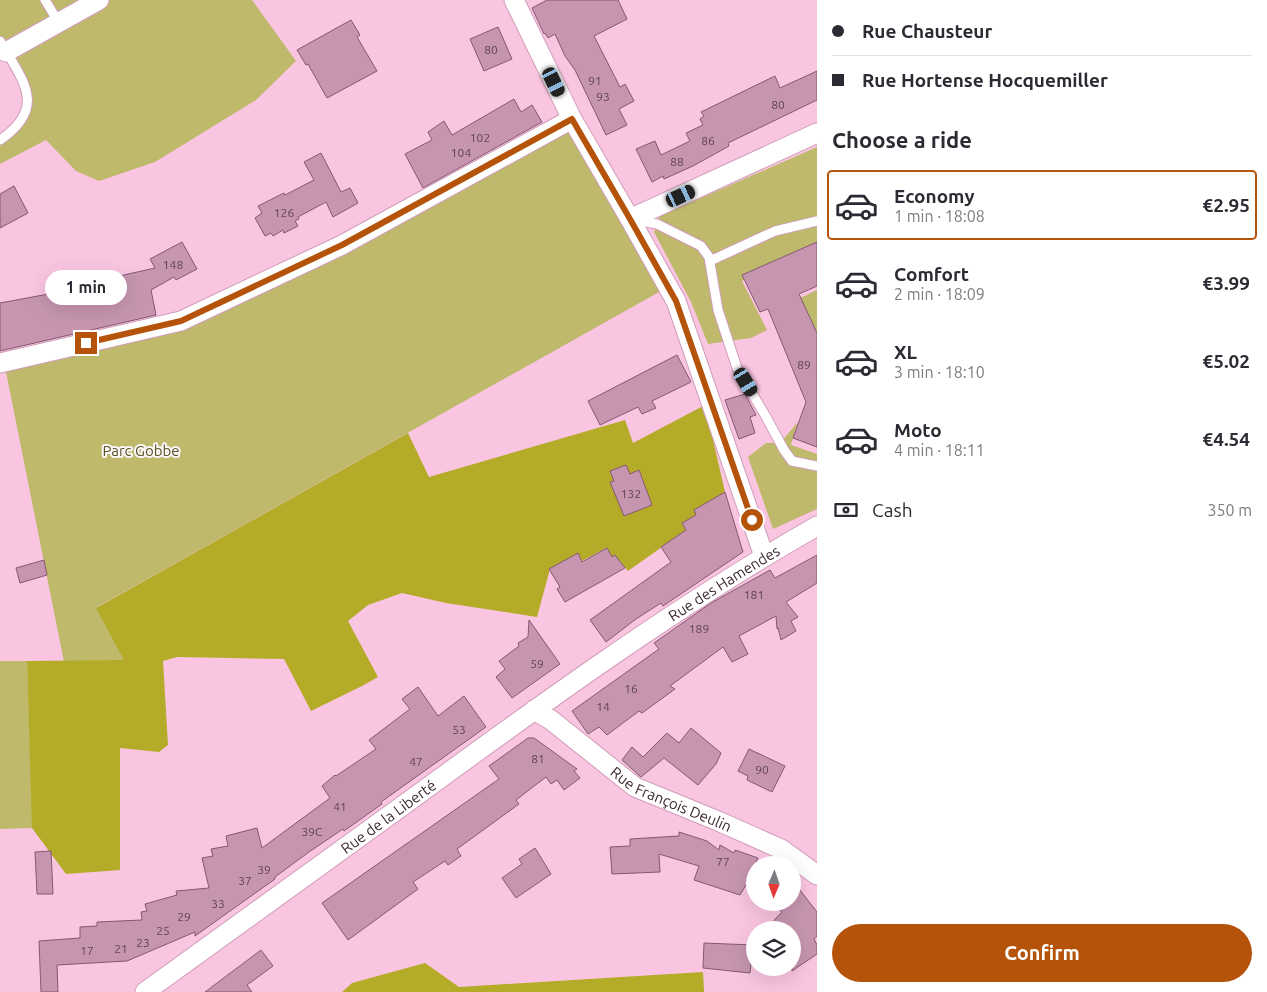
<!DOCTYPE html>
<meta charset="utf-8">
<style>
:root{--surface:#fff;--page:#f7f7f7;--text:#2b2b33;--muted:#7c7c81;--line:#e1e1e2;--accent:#b45309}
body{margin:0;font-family:Ubuntu,sans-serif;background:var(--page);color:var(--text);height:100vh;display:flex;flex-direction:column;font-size:19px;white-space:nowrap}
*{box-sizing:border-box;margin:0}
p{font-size:16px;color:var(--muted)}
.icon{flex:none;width:28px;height:28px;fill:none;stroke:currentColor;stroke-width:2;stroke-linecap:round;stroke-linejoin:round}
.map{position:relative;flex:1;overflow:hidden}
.drawer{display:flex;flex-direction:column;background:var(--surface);width:450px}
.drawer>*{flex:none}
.hud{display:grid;align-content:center;height:110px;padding:0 15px;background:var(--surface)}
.needle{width:32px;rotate:182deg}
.fabs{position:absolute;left:746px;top:856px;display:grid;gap:10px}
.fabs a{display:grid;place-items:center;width:55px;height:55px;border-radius:50%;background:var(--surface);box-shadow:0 5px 20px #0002;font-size:25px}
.end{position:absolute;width:22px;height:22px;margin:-11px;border:6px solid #b45309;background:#fff;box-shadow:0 0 0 2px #fff}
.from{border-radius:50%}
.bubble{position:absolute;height:35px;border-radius:18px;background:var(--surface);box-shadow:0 5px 20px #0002;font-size:16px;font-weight:600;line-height:35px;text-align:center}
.car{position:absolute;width:15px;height:30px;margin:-15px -8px;border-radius:6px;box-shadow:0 0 4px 1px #0007;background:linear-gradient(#222 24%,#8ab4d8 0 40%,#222 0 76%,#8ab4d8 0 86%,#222 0)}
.hud b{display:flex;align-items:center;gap:18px;height:48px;font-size:19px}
.hud b+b{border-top:1px solid var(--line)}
.hud i{width:12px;height:12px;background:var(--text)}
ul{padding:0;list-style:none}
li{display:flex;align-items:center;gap:15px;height:70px;margin:0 10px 8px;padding:0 5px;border:2px solid transparent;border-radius:5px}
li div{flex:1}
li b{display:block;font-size:19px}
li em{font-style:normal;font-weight:600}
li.active{border-color:var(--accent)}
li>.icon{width:45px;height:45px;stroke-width:1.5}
h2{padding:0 15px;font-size:22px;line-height:60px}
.pay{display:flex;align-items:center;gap:12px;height:55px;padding:0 15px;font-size:19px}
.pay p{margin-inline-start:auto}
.button{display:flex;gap:10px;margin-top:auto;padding:10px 15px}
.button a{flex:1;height:58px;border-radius:30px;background:var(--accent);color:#fff;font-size:20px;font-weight:600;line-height:58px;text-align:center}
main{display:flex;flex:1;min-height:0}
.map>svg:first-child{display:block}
.green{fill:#beb96b}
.forest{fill:#b4ab28}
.building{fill:#c795b0;stroke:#855871}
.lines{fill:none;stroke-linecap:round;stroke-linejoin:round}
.lane-casing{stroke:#d09db9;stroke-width:11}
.street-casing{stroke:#d09db9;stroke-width:21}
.lane{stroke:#fff;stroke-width:9}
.street{stroke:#fff;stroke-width:19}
.route{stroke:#b45309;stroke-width:6}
.labels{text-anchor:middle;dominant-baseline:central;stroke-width:4;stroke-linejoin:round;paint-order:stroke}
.number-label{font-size:12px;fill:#5f4352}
.park-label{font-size:15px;fill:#575423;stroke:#fbf6f9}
.street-label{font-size:15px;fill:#3c2833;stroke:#fbf6f9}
</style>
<main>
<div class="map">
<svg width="817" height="992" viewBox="0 0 817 992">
<rect width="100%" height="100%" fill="#fac5e1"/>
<g class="green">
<path d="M0,0H252L296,61L256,100L155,162L99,181L76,171L46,140L0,164V145L25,116L17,72L0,41Z"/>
<path d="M572,119L668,287L97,607L125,660L64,662L4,362L181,321Z"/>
<path d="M817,147V243L742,281L767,330L751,338L708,344L691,302L654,232L660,216Z"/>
<path d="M817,290V342L798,299Z"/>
<path d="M798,422L791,445L817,454V509L773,529L748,457L766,443H780Z"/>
<path d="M0,661H27L33,828L0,829Z"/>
</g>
<g class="forest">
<path d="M705,405L725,492L694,510L696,515L683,523L686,530L628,571L615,555L611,558L606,548L582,561L578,554L550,569L537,617L446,603L402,593L368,605L348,621L378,677L362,686L311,711L284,659L177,657L163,661L168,745L159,752L120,748V870L66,874L32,828L27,661L124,660L96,608L408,433L429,477L625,420L633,443Z"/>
<path d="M425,963L459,987L703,972L704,992H342L352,983Z"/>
</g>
<g class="building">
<path d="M547,0H618L627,19L594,36L620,87L625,84L634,101L619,109L627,125L606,135L575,70L565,56L555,34L548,38L545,33L544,34L532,8Z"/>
<path d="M351,20L360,35L357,37L377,71L327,98L308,64L306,65L297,50Z"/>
<path d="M498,27L512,59L484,71L470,39Z"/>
<path d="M817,71V100L728,143L729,146L693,166L664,179L663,176L652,182L636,149L655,141L661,155L690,141L686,133L703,125L700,119L704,116L701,112L775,76L780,88Z"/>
<path d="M514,99L521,112L532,105L542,122L423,188L405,154L432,140L428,132L444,121L452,135Z"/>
<path d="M321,153L341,192L350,188L358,203L333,217L326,202L298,217L299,219L295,221L298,226L284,233L283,230L273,236L271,233L265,236L255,218L262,213L258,206L284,193L285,195L314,180L304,162Z"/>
<path d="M14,186L28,213L0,228V194Z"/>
<path d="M182,242L197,269L176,280L174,277L151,290L156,315L0,351V303L54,293L52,289L85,284L84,281L106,279L155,268L150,259Z"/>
<path d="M817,242V286L799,294L817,333V447L793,438L806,402L768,309L760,312L742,275Z"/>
<path d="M677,355L691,382L652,401L656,408L642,414L638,407L600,425L588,401Z"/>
<path d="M745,394L756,415L750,417L755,433L739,439L725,400Z"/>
<path d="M626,465L630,474L639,470L652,505L624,516L610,482L614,481L610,471Z"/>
<path d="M725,492L743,552L663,606L661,603L636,619L606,642L590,620L671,562L661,547L686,530L682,523L696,515L694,510Z"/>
<path d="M607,548L612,557L615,555L625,568L565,602L557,589L560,587L549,569L578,553L582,562Z"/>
<path d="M817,555V583L786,602L798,617L791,621L796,631L781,640L778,628L777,629L776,616L739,636L748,654L732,662L723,647L670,686L675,689L642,713L639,711L607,735L599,727L588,734L572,711L659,649L654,643L711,603L770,570L775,578Z"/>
<path d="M44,560L47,575L20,583L16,568Z"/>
<path d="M529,620L560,664L512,698L496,677L505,669L499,661L519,646L518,643L528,637Z"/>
<path d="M418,687L438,716L464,696L486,727L381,802L382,804L344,831L343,829L309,852L275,877V879L195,936V932L127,961L57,965L58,992H41L39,941L80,938V927L97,926V922L142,920L141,912L147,911L145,904L177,895L176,891L209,888L202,858L213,856L211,849L228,846L226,836L257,828L262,848L330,798L322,786L335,775L336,776L376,749L369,740L410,709L402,699Z"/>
<path d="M691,728L721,753L716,764L698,785L664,758L641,777L622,760L632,747L643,757L667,733L679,743Z"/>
<path d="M528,738H534L577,769L574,771L580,778L564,790L557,780L551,784L546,777L516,800L519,804L457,849L461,856L448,865L445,861L413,882L418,889L348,940L322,903L499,779L489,766Z"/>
<path d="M749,749L785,766L772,792L747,780L748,776L738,771Z"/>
<path d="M679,832L707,841L719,850L720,845L734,853L735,850L758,858L755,865V891L746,885L740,895L694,880L699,866L659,854L660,872L612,874L610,847L630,846V839L679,836Z"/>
<path d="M535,848L551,874L516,898L502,878L522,864L519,859Z"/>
<path d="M51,851L53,894H37L35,852Z"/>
<path d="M792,880L817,912V936L814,939L817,945V954L792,971V930H765L782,912L770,902H792Z"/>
<path d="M704,943L753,945L750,973L703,968Z"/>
<path d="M261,950L273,966L247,985L252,992H205Z"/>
</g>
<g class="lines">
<defs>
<g id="lane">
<path d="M45,0L59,23"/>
<path d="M0,41C23,81 48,107 0,140"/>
<path d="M636,220L657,224L701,246L709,257L718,310L737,368L765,415L784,450L792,461L817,466"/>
<path d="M710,261L775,231L817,221"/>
</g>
<g id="street">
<path d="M514,0L572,119L630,219L676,301L764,556"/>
<path d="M6,52L99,0"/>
<path d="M630,219L817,133"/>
<path d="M0,363L181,321L342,245L572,119"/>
<path id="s1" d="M534,710L551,720L635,787L718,821L781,849L817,875"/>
<path id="s2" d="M145,992C232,929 319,867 405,804C539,706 673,608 817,526"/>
</g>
</defs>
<use href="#lane" class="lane-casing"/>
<use href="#street" class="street-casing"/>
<use href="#lane" class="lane"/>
<use href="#street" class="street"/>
</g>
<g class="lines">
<path class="route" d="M86,343L181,321L342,245L572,119L630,219L676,301L752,520"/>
</g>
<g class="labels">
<g class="number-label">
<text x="491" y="49">80</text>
<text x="595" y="80">91</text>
<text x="603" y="96">93</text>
<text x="778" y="104">80</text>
<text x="480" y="137">102</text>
<text x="708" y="140">86</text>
<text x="461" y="152">104</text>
<text x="677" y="161">88</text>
<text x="284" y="212">126</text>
<text x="173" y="264">148</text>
<text x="804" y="364">89</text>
<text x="631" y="493">132</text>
<text x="754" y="594">181</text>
<text x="699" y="628">189</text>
<text x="537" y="663">59</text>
<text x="631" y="688">16</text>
<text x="603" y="706">14</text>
<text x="459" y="729">53</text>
<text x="538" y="758">81</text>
<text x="416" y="761">47</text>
<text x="762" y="769">90</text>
<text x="340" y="806">41</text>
<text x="312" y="831">39C</text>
<text x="723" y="861">77</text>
<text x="264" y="869">39</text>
<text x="245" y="880">37</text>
<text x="218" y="903">33</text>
<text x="184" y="916">29</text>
<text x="163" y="930">25</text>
<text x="143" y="942">23</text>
<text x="121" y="948">21</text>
<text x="87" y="950">17</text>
</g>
<g class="park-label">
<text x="141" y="450">Parc Gobbe</text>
</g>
<g class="street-label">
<text stroke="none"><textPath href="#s2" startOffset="709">Rue des Hamendes</textPath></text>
<text stroke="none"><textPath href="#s1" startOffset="165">Rue François Deulin</textPath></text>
<text stroke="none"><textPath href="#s2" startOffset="300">Rue de la Liberté</textPath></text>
</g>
</g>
</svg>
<div class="fabs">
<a><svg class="needle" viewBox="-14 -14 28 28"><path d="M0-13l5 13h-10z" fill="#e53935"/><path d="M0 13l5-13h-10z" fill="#7c7c81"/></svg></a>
<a><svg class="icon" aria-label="layers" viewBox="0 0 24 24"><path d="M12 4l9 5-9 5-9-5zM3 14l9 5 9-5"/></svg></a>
</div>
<i class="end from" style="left:752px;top:520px"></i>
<i class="end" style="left:86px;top:343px"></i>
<div class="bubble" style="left:45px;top:270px;width:82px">1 min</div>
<i class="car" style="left:554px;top:82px;rotate:154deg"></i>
<i class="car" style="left:681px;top:196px;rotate:65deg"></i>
<i class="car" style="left:746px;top:382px;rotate:149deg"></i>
</div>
<section class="drawer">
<div class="hud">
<b><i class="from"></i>Rue Chausteur</b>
<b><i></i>Rue Hortense Hocquemiller</b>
</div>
<h2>Choose a ride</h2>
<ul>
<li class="active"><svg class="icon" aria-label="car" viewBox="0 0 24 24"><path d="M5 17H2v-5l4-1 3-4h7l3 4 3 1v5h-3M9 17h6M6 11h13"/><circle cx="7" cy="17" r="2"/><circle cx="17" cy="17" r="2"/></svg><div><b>Economy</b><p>1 min · 18:08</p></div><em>€2.95</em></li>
<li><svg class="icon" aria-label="car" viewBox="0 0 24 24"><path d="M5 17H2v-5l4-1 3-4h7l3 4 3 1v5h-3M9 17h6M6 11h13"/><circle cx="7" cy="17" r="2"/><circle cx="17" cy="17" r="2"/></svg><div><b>Comfort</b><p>2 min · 18:09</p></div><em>€3.99</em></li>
<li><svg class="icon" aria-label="car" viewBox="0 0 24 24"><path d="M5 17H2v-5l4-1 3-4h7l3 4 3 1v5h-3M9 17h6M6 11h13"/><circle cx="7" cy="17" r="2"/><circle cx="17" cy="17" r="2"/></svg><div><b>XL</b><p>3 min · 18:10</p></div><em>€5.02</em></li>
<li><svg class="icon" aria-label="car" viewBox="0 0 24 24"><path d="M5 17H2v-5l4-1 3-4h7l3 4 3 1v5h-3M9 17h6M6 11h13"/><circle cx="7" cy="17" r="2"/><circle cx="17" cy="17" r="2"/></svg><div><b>Moto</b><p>4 min · 18:11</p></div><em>€4.54</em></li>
</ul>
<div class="pay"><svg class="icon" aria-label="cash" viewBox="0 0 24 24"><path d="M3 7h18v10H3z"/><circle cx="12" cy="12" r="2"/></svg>Cash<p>350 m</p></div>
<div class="button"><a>Confirm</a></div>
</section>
</main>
